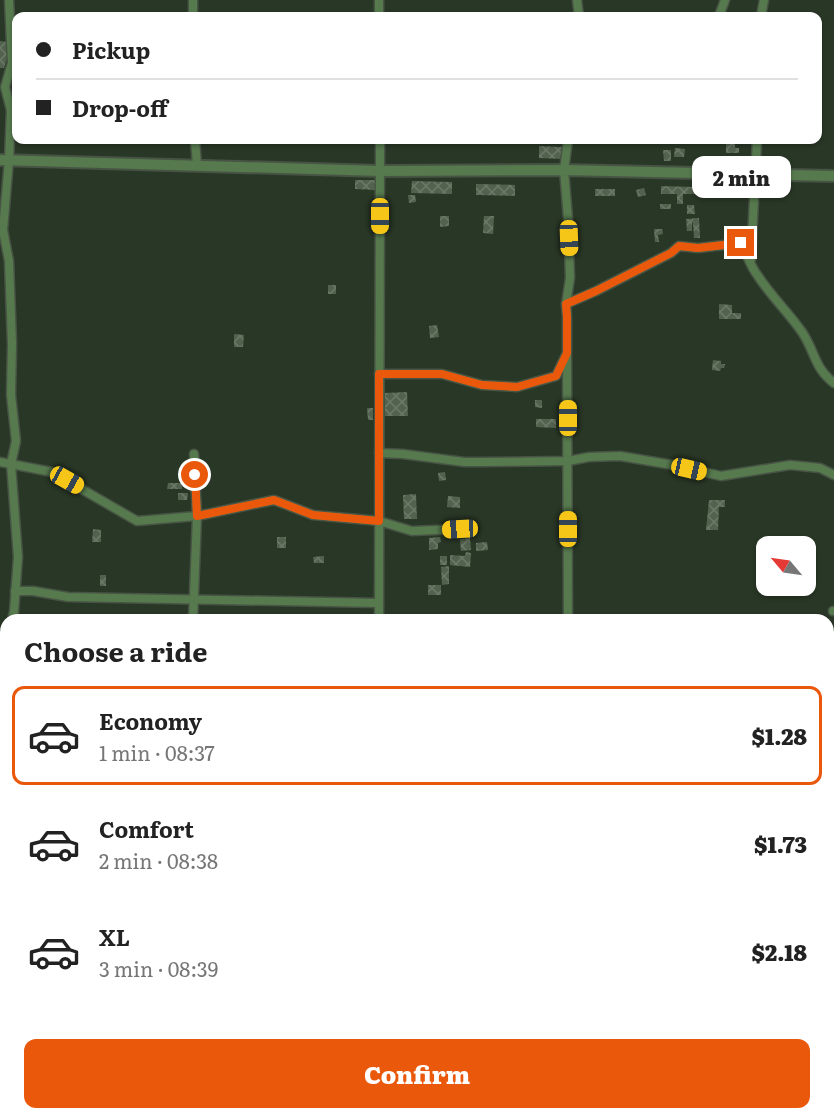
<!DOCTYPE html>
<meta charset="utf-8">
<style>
:root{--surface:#fff;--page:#f6f6f6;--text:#222;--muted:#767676;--line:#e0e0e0;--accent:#ea580c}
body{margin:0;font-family:Literata,serif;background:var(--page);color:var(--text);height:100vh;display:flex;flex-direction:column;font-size:22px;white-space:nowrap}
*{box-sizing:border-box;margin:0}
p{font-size:20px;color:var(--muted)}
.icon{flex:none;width:33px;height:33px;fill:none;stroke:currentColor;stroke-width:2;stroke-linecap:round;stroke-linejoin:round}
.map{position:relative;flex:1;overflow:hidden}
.side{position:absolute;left:0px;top:614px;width:834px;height:506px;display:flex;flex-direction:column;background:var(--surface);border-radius:18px 18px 0 0;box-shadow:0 2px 4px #0004}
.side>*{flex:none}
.guide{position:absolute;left:12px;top:12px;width:810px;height:132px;border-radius:12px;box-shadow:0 2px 4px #0004;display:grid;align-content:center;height:132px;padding:0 24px;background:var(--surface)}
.needle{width:39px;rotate:299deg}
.buttons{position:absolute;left:756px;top:536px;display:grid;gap:12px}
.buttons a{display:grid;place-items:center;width:60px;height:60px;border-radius:12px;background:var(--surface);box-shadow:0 2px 4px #0004;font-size:30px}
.end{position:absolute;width:27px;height:27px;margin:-14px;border:8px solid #ea580c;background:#fff;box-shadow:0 0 0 3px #fff}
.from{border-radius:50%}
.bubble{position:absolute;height:42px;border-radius:12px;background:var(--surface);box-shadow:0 2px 4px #0004;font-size:20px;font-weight:800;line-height:42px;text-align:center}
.car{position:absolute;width:18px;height:36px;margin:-18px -9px;border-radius:8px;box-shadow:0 0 4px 2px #0007;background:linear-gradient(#f5c518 24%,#345 0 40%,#f5c518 0 76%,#345 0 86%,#f5c518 0)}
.guide b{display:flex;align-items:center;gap:21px;height:57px;font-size:22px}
.guide b+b{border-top:2px solid var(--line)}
.guide i{width:15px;height:15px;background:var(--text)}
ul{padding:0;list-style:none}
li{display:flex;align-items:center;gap:18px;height:99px;margin:0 12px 9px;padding:0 12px;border:3px solid transparent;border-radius:12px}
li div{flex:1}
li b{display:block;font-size:22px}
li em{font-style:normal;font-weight:800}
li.selected{border-color:var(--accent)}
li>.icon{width:54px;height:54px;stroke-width:1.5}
h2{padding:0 24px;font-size:27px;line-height:72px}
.button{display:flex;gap:12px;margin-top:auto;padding:12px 24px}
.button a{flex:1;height:69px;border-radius:12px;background:var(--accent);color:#fff;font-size:24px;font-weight:800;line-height:69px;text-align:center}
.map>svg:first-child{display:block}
.building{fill:url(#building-cross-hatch)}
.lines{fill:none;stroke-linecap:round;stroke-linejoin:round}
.minor-casing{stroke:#475444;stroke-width:11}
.tertiary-casing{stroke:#475444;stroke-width:14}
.minor{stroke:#56794e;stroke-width:8}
.tertiary{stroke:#56794e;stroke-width:10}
.route{stroke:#ea580c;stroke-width:8}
</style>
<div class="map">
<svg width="834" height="1118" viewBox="0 0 834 1118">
<defs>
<pattern id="building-cross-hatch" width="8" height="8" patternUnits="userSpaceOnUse" patternTransform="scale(1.5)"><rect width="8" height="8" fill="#53624f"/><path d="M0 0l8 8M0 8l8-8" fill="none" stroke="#6c7968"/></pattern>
</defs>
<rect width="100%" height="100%" fill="#293726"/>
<g class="building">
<path d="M0,41L7,42V58L4,68H0Z"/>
<path d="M726,141H735V148H739V153H726Z"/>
<path d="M539,146L562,147V159L539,158Z"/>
<path d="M675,148L685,149L684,157H674Z"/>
<path d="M663,150H671V161H664Z"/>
<path d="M355,180H376L375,190L355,189Z"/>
<path d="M412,181L452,182V194L411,193Z"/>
<path d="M476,184L515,185V196L476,195Z"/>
<path d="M661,186L695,187V194H683V204H677V194H661Z"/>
<path d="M644,188L646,195L638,197L636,190Z"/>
<rect x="595" y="189" width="20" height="7"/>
<path d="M408,195H415L416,202L409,203Z"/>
<rect x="660" y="204" width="11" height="5"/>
<path d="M687,205H694L695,214H687Z"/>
<path d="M440,216H449V226L440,227Z"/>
<path d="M484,216H494L493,234L483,233Z"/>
<path d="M699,218L700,238H694L693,223H692V231H687L686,219Z"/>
<path d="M654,229H662L663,234L658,235L659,242H655Z"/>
<rect x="328" y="285" width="8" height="9"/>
<path d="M719,304L732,305V313H741V319H719Z"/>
<path d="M437,325L439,337L430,338L429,326Z"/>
<path d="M234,334L244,335L243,347H234Z"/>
<path d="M713,360L721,361V364H725L724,368H721L720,371L712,370Z"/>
<path d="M407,392L408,416H385V393Z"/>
<path d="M535,400H542V408L535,407Z"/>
<path d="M367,408H373V420H368Z"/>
<path d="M536,419H556V428L536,427Z"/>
<path d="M445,472L446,480L439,481L438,473Z"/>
<path d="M168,483H182V489H167Z"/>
<path d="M178,493H188L187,500H178Z"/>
<path d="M416,494L417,519H404L403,495Z"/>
<path d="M448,496L460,497V508L447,507Z"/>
<path d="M709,500H725V507H719L718,530H706Z"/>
<path d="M93,529L101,530V542H92Z"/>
<rect x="277" y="537" width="9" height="11"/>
<path d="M440,537L441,542L438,543V549L429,550V538Z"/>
<path d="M470,538L471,550L461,551L460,539Z"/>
<path d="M487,542L488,550L476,551V543Z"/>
<path d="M466,552L471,553L470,567L450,565V555L465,556Z"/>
<path d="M324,556V563H314L313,557Z"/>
<rect x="440" y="556" width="7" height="9"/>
<path d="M449,566V584L442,585L441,567Z"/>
<rect x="100" y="575" width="6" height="11"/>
<rect x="428" y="585" width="13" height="10"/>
<rect x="243" y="1113" width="21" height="5"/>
</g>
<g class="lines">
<defs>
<g id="minor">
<path d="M9,0L12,63L5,87L11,110L9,160L3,230L9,261L12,344L11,395L16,441L11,464L18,557L14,612L12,620"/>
<path d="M193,0V16"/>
<path d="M577,0L579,16"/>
<path d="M379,16V0"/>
<path d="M719,16L725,0"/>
<path d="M761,16L764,0"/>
<path d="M195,140L197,165"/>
<path d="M751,259L757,140"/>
<path d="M566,304L596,291L671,253L679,246L698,248L741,243C747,254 750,266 758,276C771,296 788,312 802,332C815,351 814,368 834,383"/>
<path d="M567,356L568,620"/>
<path d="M379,374H442L482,385L517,387L556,376L567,353V317L566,304L570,278L568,218L564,170L568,140"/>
<path d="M379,453L403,454L464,462H483L568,461L589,457L620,456L673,465L721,476L790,465L820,468L834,475"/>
<path d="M0,462L52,472L137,521L197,516L274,500L313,515L379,521L412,531L460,529"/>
<path d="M15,591H33L68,597L379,603"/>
<path d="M833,611H834"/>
<path d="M193,620L197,516L194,454"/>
<path d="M379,620L380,140"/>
<path d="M0,668L6,643"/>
<path d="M828,766H834"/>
<path d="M0,882L6,883"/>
<path d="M4,1118L5,989L1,946L6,929"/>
<path d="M379,1118L380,1113"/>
<path d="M566,1118V1113"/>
</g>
<path id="tertiary" d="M0,160L380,171L564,170L834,176"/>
</defs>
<use href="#minor" class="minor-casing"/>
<use href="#tertiary" class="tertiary-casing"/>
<use href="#minor" class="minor"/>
<use href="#tertiary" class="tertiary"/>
</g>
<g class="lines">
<path class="route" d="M195,475L197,516L274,500L313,515L379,521V374H442L482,385L517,387L556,376L567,353V317L566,304L596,291L671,253L679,246L698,248L741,243"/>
</g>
</svg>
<div class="buttons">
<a><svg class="needle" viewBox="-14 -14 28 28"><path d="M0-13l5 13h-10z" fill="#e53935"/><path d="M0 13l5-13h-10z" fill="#767676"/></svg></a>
</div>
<i class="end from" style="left:195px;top:475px"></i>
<i class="end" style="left:741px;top:243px"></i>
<div class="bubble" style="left:692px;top:156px;width:99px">2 min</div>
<i class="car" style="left:380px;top:216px;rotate:180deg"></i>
<i class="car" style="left:569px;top:238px;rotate:178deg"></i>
<i class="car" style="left:568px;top:418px;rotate:0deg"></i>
<i class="car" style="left:689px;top:469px;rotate:103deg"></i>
<i class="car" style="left:67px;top:480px;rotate:119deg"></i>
<i class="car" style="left:460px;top:529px;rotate:267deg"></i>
<i class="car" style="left:568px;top:529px;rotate:0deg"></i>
<div class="guide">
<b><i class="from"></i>Pickup</b>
<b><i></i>Drop-off</b>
</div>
<section class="side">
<h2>Choose a ride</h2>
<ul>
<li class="selected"><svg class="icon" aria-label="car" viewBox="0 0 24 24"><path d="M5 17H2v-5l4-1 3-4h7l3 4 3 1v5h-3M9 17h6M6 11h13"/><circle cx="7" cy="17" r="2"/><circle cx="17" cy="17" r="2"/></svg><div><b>Economy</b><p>1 min · 08:37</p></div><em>$1.28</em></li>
<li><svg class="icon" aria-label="car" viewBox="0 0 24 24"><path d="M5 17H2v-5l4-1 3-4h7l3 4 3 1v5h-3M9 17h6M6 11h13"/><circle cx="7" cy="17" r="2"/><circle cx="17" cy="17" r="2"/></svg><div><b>Comfort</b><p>2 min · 08:38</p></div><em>$1.73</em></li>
<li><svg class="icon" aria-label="car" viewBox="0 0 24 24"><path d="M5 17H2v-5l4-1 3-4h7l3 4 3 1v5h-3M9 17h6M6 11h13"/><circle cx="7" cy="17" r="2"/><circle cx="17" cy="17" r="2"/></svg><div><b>XL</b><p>3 min · 08:39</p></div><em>$2.18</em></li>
</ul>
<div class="button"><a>Confirm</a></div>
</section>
</div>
